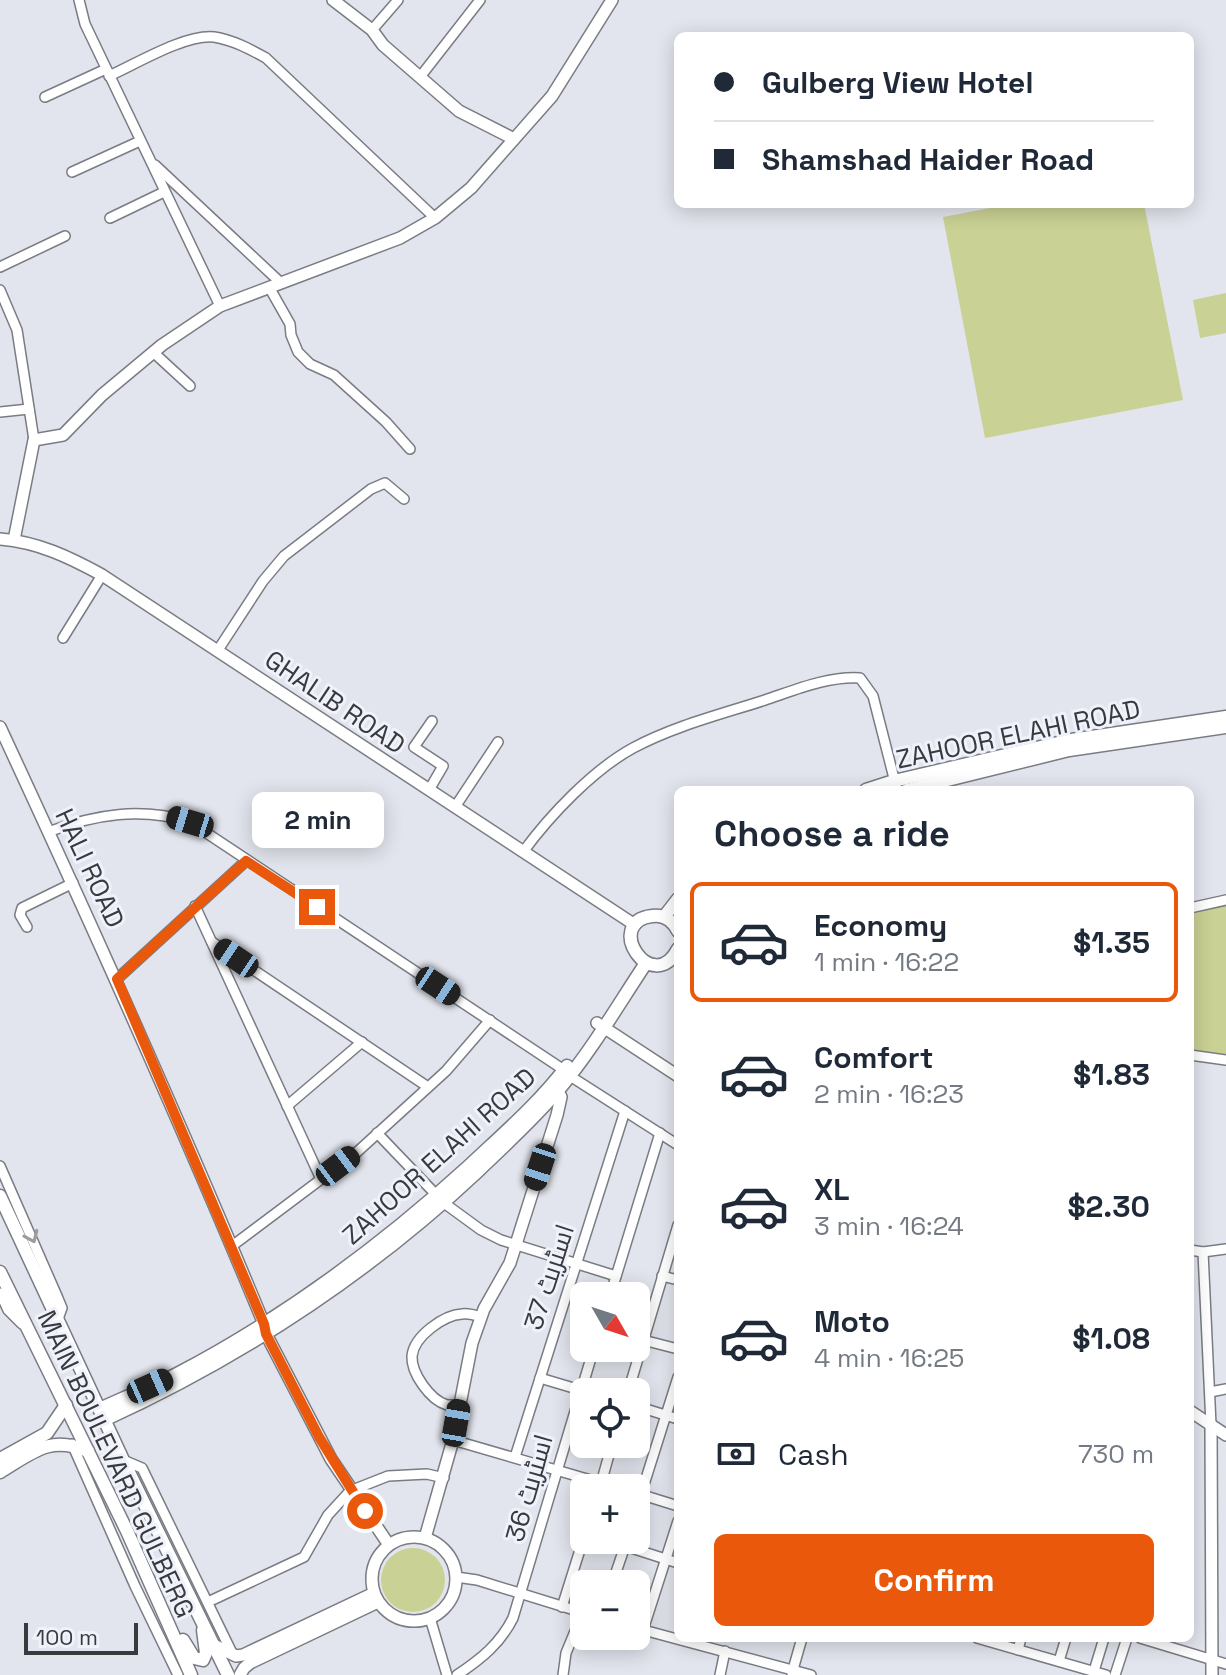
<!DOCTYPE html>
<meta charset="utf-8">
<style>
:root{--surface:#fff;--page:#f2f2f3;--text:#1f2937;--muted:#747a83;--line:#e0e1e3;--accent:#ea580c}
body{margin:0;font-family:"Space Grotesk",Cairo,sans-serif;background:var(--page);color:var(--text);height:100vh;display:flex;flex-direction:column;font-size:30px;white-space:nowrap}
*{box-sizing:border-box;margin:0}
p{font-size:26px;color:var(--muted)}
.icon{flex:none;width:44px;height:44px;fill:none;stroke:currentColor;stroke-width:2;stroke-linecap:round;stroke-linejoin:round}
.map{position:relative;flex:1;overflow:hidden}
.drawer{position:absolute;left:674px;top:786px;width:520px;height:856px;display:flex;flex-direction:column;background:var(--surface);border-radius:12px;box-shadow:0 4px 20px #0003}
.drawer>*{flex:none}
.hud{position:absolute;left:674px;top:32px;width:520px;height:176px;border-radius:12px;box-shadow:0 4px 20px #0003;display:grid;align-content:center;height:176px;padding:0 40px;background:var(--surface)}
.needle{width:52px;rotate:129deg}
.controls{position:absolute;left:570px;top:1282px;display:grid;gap:16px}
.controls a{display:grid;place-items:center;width:80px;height:80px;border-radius:12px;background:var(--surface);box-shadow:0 4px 20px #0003;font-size:40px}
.scale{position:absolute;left:24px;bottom:20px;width:114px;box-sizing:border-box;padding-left:8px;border:4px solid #383a3d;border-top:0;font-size:22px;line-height:28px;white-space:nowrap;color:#383a3d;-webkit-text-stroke:6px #eff2fb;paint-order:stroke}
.end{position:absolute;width:36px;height:36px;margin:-18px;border:10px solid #ea580c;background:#fff;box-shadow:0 0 0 4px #fff}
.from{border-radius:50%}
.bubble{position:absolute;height:56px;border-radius:12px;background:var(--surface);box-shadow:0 4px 20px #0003;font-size:26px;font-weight:800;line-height:56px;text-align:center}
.car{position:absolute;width:24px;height:48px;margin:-24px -12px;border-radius:10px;box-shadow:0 0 6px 2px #0007;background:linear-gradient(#222 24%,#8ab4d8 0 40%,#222 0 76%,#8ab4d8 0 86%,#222 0)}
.hud b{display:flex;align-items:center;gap:28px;height:76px;font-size:30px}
.hud b+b{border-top:2px solid var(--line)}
.hud i{width:20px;height:20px;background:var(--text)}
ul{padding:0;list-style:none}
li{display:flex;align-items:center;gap:24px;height:120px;margin:0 16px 12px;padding:0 24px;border:4px solid transparent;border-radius:12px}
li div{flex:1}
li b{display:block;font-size:30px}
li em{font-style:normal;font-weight:800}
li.on{border-color:var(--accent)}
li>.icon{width:72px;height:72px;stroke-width:1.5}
h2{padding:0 40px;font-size:36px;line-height:96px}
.pay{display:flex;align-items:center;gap:20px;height:88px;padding:0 40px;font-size:30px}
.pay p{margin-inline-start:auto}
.cta{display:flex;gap:16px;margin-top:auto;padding:16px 40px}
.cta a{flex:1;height:92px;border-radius:12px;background:var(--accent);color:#fff;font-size:32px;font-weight:800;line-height:92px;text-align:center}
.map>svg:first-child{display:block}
.green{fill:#cad194}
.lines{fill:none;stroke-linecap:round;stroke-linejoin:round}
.minor-casing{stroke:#797c83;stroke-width:12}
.tertiary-casing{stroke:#797c83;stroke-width:14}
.secondary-casing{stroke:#797c83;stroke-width:15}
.minor{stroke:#fff;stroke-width:9}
.tertiary{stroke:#fff;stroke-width:11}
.secondary{stroke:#fff;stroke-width:12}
.oneway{stroke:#9c9c9e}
.route{stroke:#ea580c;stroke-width:10}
.labels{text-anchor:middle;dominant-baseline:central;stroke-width:6;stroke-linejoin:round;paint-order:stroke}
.street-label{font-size:26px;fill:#383a3d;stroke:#eff2fb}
</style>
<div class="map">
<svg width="1226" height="1675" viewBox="0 0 1226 1675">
<rect width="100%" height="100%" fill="#e2e5ed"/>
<g class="green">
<path d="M1011,204H1144L1183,400L985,438L943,217Z"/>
<path d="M1226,293V333L1200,338L1193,300Z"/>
<path d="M1226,905V1058L1190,1052V914Z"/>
<circle cx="413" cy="1580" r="32"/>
</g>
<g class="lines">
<defs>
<g id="minor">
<path d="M79,0L85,24L220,306"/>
<path d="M372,30L398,0"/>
<path d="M109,76C136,64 185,34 214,37C233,40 250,49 266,58L435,218"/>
<path d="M420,77L480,0"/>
<path d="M45,97L106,69"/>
<path d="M155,165L281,283"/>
<path d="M72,172L140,141"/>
<path d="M110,218L164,192"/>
<path d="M0,267L65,236"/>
<path d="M269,287L290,324L291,335L298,352L310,364L334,375L386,422L410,449"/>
<path d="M0,290L17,330L34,440"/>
<path d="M153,352L190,386"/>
<path d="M0,412L29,409"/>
<path d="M63,638L102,575"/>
<path d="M218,650L263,581L284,556L371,489L385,483L404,499"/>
<path d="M429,790L443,766L414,747L432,721"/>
<path d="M455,807L498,742"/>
<path d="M48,832C96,814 141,807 190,822L564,1070"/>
<path d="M523,852C550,815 593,770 633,748C674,726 722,714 765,700C795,690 828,676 860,678L873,696L897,790"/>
<path d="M195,906L321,1179"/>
<path d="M1190,908L1226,900"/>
<path d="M27,927L20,915L22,908L73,883"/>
<path d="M212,942L428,1087"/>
<path d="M117,979L246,861"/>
<path d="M1190,1055L1226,1060"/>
<path d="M570,1076L678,1145"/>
<path d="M287,1106L362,1042"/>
<path d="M377,1133L444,1203L481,1230L501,1240L616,1276"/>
<path d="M0,1166L57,1296L62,1308L58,1319"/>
<path d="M232,1246L356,1153L446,1071L490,1020"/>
<path d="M1190,1250L1203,1252L1226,1249"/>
<path d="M1203,1252L1211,1425"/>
<path d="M662,1276L678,1280"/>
<path d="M0,1293L8,1310L22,1324"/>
<path d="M610,1296L660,1133"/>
<path d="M643,1340L678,1349"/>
<path d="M540,1378L587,1392"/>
<path d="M628,1392L678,1225"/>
<path d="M1210,1392L1226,1389"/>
<path d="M459,1405C458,1405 448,1405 447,1405C430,1400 411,1373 412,1356C414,1336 444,1315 462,1314C468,1313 475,1315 481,1317"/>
<path d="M636,1406L678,1419"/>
<path d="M453,1440L618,1488"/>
<path d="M72,1444L135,1586L178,1675"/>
<path d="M515,1457L625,1111"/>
<path d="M123,1460L142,1468L233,1655"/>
<path d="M600,1487L612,1444"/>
<path d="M636,1493L678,1506"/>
<path d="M636,1510L678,1377"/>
<path d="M625,1546L678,1563"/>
<path d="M456,1577L477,1580L584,1613"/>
<path d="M612,1584L627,1540"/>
<path d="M208,1602L304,1557L328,1515L350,1491L388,1476L427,1474L444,1478"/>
<path d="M562,1607L584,1537"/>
<path d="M430,1618L447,1675"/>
<path d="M636,1628L811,1675"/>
<path d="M643,1630L678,1521"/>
<path d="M977,1638L1106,1675"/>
<path d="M1140,1638L1226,1664"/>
<path d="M1018,1650L1021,1638"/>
<path d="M1059,1661L1066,1638"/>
<path d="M1094,1671L1104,1638"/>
<path d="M792,1673L802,1638"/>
<path d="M457,1675C481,1659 500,1644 513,1618L594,1348"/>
<path d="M563,1675L566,1653L583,1612"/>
<path d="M720,1675L725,1651"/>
<path d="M1115,1675L1127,1638"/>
</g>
<g id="tertiary">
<path d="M333,0L372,30L383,45L459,111L514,139"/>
<path d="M0,539C38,542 69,557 102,575L635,925"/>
<path d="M14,540L34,440L63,435L102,395L162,345L220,306L400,238L435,218L471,188L552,96L612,0"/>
<path d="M0,727C92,925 181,1123 264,1324L266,1334L331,1459L389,1545"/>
<path d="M597,1023L678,1076"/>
<path d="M1190,1411L1226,1435"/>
<path d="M1211,1425L1212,1675"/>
<circle cx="414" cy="1579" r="42"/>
<path d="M425,1538L453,1440L472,1343L484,1309L510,1263L557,1115L561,1097L558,1091"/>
<path d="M214,1645L236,1656L243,1655L374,1593"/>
<path d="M240,1675L244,1668L250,1663L378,1602"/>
</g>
<g id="secondary">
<path d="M866,790L894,781L1071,740L1226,717"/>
<path d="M907,790L1069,750L1226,727"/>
<path d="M664,917L678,899"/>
<path d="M678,931C673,921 664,914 652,916C602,922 652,998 678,949"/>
<path d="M0,1196L123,1460L228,1675"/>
<path d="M0,1272L127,1531L191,1675"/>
<path d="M100,1409C125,1397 152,1387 177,1374C284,1318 380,1247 469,1166C503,1134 539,1103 567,1066"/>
<path d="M104,1420C242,1357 368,1274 478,1171C506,1144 535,1118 560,1088C592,1050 618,1005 646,963"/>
<path d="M0,1459L47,1433L66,1405"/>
<path d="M0,1472C33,1452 50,1435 88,1451"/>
<path d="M183,1640L194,1658L203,1660L206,1653L203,1630"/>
</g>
</defs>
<use href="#minor" class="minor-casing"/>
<use href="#tertiary" class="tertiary-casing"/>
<use href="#secondary" class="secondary-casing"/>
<use href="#minor" class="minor"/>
<use href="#tertiary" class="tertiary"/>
<use href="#secondary" class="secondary"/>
</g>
<defs><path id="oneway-chevron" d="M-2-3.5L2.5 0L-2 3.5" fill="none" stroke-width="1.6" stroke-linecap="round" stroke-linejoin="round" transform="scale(2)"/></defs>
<use class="oneway" href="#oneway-chevron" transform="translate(32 1237) rotate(66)"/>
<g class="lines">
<path class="route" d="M317,907L246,861L117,979L264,1324L266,1334L319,1437L365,1511"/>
</g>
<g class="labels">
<g class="street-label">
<text transform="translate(335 702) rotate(34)">GHALIB ROAD</text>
<text transform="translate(1018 734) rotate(-12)">ZAHOOR ELAHI ROAD</text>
<text transform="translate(90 868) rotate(65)">HALI ROAD</text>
<text transform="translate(439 1156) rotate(-42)">ZAHOOR ELAHI ROAD</text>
<text transform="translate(549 1277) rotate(-72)">اسٹریٹ 37</text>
<text transform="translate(116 1464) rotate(65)">MAIN BOULEVARD GULBERG</text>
<text transform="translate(529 1488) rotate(-74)">اسٹریٹ 36</text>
</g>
</g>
</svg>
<div class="controls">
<a><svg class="needle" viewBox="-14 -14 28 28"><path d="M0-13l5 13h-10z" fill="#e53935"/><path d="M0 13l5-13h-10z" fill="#747a83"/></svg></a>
<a><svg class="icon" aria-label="locate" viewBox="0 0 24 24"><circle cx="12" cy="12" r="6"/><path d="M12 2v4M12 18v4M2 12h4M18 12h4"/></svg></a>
<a>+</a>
<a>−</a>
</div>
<div class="scale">100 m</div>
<i class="end from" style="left:365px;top:1511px"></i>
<i class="end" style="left:317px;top:907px"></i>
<div class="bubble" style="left:252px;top:792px;width:132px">2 min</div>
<i class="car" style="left:190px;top:822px;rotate:287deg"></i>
<i class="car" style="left:236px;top:958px;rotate:304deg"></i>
<i class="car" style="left:438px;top:986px;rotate:123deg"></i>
<i class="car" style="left:338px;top:1166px;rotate:53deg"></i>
<i class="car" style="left:540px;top:1167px;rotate:198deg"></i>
<i class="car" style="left:150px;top:1386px;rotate:66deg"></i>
<i class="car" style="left:456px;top:1423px;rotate:10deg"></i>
<div class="hud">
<b><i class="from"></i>Gulberg View Hotel</b>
<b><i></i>Shamshad Haider Road</b>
</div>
<section class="drawer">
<h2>Choose a ride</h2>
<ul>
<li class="on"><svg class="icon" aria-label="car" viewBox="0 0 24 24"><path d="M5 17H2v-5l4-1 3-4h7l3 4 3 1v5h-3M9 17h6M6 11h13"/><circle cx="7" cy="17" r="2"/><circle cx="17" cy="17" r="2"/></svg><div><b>Economy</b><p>1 min · 16:22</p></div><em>$1.35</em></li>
<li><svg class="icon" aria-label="car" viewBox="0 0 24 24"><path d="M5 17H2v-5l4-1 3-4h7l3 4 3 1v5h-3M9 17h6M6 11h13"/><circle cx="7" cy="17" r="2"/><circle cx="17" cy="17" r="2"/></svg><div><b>Comfort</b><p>2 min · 16:23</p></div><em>$1.83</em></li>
<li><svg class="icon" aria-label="car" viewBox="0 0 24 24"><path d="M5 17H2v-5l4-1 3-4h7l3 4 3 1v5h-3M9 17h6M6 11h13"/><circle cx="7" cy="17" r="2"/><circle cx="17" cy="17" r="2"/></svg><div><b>XL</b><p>3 min · 16:24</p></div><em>$2.30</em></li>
<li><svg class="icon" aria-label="car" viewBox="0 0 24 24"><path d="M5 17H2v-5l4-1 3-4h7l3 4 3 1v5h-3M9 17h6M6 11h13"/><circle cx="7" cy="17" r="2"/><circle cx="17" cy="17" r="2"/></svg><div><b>Moto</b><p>4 min · 16:25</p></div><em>$1.08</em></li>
</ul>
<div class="pay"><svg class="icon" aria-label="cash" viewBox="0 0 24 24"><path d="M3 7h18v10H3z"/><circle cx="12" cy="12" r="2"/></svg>Cash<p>730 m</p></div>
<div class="cta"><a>Confirm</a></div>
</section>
</div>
